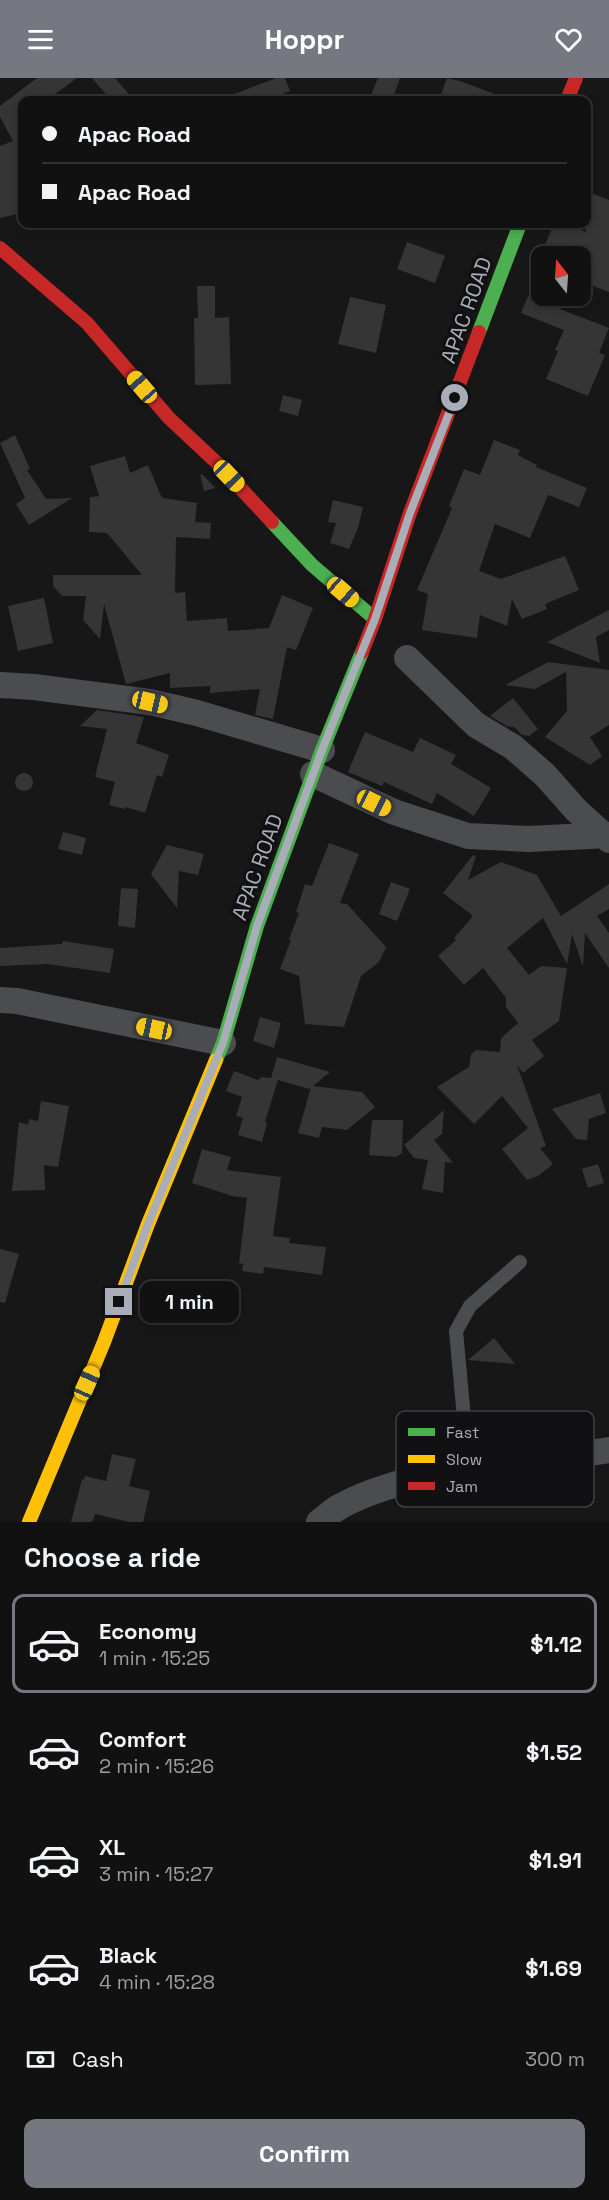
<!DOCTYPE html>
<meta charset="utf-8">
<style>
:root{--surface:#111;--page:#1e1f1f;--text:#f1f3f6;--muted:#9c9d9f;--line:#303131;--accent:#757880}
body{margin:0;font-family:"Space Grotesk",sans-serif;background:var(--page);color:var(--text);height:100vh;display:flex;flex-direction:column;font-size:22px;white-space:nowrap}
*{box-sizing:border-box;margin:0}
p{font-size:20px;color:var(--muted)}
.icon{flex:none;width:33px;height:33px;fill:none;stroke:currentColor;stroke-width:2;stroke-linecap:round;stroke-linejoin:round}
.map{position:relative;height:1444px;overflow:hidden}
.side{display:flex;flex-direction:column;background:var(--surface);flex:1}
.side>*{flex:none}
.hud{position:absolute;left:18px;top:18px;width:573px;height:132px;border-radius:12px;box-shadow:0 3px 9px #0003,0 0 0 2px var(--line);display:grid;align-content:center;height:132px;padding:0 24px;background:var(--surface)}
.needle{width:39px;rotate:343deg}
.fabs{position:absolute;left:531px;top:168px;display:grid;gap:12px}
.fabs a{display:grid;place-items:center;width:60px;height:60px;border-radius:12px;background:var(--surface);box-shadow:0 3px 9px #0003,0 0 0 2px var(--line);font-size:30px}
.end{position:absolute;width:27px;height:27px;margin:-14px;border:8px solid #a8adb8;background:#111;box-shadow:0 0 0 3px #111}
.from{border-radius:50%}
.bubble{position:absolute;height:42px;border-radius:12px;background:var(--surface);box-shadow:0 3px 9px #0003,0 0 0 2px var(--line);font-size:20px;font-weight:600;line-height:42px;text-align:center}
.car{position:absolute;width:18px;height:36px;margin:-18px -9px;border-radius:8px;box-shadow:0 0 4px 2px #0007;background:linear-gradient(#f5c518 24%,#345 0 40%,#f5c518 0 76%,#345 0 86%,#f5c518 0)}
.hud b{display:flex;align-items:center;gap:21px;height:57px;font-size:22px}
.hud b+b{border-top:2px solid var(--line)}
.hud i{width:15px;height:15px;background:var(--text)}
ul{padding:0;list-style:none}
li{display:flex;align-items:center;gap:18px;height:99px;margin:0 12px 9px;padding:0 12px;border:3px solid transparent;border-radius:12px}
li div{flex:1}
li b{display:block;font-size:22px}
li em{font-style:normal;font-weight:600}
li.current{border-color:var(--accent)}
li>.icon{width:54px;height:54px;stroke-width:1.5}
h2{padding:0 24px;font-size:27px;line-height:72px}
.pay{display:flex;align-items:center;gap:15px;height:66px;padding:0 24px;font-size:22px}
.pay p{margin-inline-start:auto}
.primary-button{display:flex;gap:12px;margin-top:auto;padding:12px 24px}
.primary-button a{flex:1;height:69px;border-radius:12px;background:var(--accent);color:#fff;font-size:24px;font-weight:600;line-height:69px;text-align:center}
header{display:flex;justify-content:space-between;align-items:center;height:78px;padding:0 24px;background:var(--accent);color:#fff;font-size:27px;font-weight:600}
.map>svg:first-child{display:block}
.building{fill:#353536}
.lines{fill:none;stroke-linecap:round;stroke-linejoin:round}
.lane{stroke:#4b4c50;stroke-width:14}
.street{stroke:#4b4c50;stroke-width:26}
.fast{stroke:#4caf50;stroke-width:14}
.slow{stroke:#ffc107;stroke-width:14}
.jam{stroke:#c62828;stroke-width:14}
.route{stroke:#a8adb8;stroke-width:8}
.labels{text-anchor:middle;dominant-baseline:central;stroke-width:6;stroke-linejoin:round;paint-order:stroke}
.street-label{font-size:21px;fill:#a8adb8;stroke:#111113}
.key{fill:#111113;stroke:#3e4045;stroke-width:1.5}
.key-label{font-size:16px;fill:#a8adb8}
</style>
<header><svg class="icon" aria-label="menu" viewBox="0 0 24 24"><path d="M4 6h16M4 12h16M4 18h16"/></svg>Hoppr<svg class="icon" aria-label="heart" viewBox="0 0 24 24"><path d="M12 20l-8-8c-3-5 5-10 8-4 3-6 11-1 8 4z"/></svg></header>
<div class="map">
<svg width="609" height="1444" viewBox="0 0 609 1444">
<rect width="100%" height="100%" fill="#171717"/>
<g class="building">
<path d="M37,0H77L47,22H22V135L0,140V68L13,63L0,39V28Z"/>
<path d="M92,0H115L134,22H111Z"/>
<path d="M276,0H285L290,13L266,22H221V21Z"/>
<path d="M378,0H400L392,22H369Z"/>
<path d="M447,0L460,3L508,21V22H439Z"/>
<path d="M586,113L609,122V214L580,203V178H540L554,146H566L586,154Z"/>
<path d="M407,164L445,178L435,205L397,191Z"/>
<path d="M197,208H215V240L229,239L231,306L195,307L194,240H198Z"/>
<path d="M528,218H565L560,231L609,250L599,275L605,277L588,318L546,301L558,273L555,272L564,252L521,235Z"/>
<path d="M350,219L386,227L376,275L338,266Z"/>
<path d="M283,317L302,322L298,338L279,333Z"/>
<path d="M15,357L30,391L27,392L46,421L72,420L29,447L16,426L25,420L0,365Z"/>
<path d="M494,362L520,372L518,377L537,387L536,389L587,410L579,429L548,417L530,460L495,446L479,493L501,501L565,478L579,512L545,526L547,531L522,541L512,521L507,548L480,537L477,560L422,552L428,516L417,512L452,430L449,428L464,391L480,397Z"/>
<path d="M125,378L130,395L148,387L162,420L197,425L195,444L211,445L210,461L176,459L175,515L185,514L187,543L227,540L228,553L269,550L282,517L313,530L296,572L287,569L273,641L255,637L260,611L210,615V608L170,610V595L126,606L104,526L100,561L83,542L86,518H62L53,508V497H142L107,455L89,454L90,419L99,418L90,388Z"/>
<path d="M200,396L203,397L215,410L204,413Z"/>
<path d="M333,422L363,429L358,450L349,471L330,465L336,445L328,444Z"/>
<path d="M44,520L53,565L18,573L8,528Z"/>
<path d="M609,532V552L596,559L600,585L547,564Z"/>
<path d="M548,584L609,592V647L590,659L602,678L590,687L545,659L567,633L566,594L535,611L505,607Z"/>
<path d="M513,620L538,651L529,658L522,657L514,649L507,648L490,638Z"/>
<path d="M97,632L144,639L136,665L169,677L162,699L157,697L145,735L126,729L125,731L109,727L115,704L95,699L107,651L80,648Z"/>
<path d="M365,654L413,674L420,660L456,677L451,686L491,710L474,738L437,715L432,726L384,704L382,708L348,694Z"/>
<circle cx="24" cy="704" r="9"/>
<path d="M63,754L86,760L82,777L58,771Z"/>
<path d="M329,765L359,776L340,825L347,826L386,869L379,884L361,898L344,949L305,946L299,898L280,891L291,862L289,861L299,835L296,834L305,806L312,808Z"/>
<path d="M167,767L204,776L198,797L179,793L177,830L151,796Z"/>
<path d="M473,777L476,778L468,802L501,784L537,797L561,838L609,806V831L597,838L609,855V890L585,855L583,889L572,856L567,886L543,840L507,870L529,897L541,888L567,890L559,943L532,962L544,978L523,995L517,987L546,1068L540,1070L553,1086L538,1098L527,1102L502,1071L528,1050L502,1018L474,1046L437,1009L469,989L471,976L476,972L500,974L501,960L518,945L506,929V920L483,890L464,907L438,878L456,862L454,860L473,838L443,815Z"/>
<path d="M391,804L410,811L397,843L379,836Z"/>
<path d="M121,810L138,811L135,850L118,848Z"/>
<path d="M63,863L114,871L110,895L48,886L0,888V870L62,866Z"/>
<path d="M260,939L281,945L274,970L253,963Z"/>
<path d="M277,979L330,994L313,1008L362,1014L375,1029L347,1052L322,1049L319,1060L298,1055L311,1009L309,1011L278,1002L265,1044L267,1045L262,1064L238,1057L243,1040L236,1038L242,1019L226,1013L234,993L258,1002L262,999L271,1000Z"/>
<path d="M600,1015L606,1035L589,1041L587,1062L576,1061L552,1031Z"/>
<path d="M41,1023L69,1028L58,1089L44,1087L45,1112L12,1113L19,1044L28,1047L29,1041L38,1043Z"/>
<path d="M444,1032L442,1056L434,1062L453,1085L445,1084L443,1115L422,1111L428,1082L414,1080L404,1067Z"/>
<path d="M372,1042H403L402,1075L396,1079L369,1077Z"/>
<path d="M202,1071L231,1079L227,1092L281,1099L273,1158L290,1160L289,1165L326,1169L322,1197L264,1189L263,1196L242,1193L243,1186L239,1185L247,1120L232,1118L192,1105Z"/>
<path d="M598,1086L604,1105L588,1110L582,1091Z"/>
<path d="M0,1171L19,1176L5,1225L0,1224Z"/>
<path d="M494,1260L515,1286L468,1282Z"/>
<path d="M112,1376L136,1381L129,1408L150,1413L143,1444H130L95,1436L92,1444H71L82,1401L84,1402L85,1398L106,1403Z"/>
</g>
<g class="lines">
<path class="lane" d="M462,1392L464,1340L456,1253L470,1228L520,1184"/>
<g class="street">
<path d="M407,580L476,647L513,669L545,697L576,732L609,762"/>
<path d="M0,607L34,609L150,624L197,635L322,672"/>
<path d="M313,696L394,734L468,758L528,761L609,757"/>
<path d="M0,922L17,923L223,965"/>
<path d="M319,1444C326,1439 333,1432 341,1428C414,1389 527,1384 609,1372"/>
</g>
<g class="fast">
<path d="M479,254L520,146"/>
<path d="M272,444L312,487L375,541"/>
<path d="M216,982L223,965L257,848L322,672L362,574"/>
</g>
<path class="slow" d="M29,1444L104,1264L148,1146L216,982"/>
<g class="jam">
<path d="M567,22L576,0"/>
<path d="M0,170L87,245L169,340L216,384L272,444"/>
<path d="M362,574L375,541L410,435L479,254"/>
</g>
</g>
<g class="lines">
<path class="route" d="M119,1224L148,1146L223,965L257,848L322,672L375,541L410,435L455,320"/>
</g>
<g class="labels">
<g class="street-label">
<text transform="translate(466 232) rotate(-70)">APAC ROAD</text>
<text transform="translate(257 789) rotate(-70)">APAC ROAD</text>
</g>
</g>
<rect x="396" y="1333" width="198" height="96" rx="9" class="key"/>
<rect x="408" y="1350" width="27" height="8" fill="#4caf50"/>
<rect x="408" y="1377" width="27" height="8" fill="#ffc107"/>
<rect x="408" y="1404" width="27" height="8" fill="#c62828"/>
<g class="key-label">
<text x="446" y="1360">Fast</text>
<text x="446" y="1387">Slow</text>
<text x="446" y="1414">Jam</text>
</g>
</svg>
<div class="fabs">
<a><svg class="needle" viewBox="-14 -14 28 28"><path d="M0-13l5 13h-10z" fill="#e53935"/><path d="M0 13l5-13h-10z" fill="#9c9d9f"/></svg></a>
</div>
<i class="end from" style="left:455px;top:320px"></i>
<i class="end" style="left:119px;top:1224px"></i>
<div class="bubble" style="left:140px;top:1203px;width:99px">1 min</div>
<i class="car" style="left:142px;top:309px;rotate:319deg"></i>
<i class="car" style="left:229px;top:398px;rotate:136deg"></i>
<i class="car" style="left:343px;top:514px;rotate:131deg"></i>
<i class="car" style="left:150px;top:624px;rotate:103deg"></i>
<i class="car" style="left:374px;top:725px;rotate:116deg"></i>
<i class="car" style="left:154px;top:951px;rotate:282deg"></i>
<i class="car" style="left:87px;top:1305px;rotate:24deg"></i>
<div class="hud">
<b><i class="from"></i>Apac Road</b>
<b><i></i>Apac Road</b>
</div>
</div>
<section class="side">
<h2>Choose a ride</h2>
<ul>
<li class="current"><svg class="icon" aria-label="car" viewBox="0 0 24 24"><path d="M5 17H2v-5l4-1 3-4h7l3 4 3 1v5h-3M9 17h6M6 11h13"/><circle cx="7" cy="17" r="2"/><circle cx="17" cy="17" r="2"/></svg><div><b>Economy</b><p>1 min · 15:25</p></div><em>$1.12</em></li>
<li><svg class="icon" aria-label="car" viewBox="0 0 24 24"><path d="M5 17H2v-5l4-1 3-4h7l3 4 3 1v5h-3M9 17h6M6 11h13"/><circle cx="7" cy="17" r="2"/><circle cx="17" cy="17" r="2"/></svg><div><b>Comfort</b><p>2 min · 15:26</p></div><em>$1.52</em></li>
<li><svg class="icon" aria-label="car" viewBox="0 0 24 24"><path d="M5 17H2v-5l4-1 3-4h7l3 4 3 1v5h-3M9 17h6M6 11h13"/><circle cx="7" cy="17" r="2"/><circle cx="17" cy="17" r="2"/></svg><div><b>XL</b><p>3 min · 15:27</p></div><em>$1.91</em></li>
<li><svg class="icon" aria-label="car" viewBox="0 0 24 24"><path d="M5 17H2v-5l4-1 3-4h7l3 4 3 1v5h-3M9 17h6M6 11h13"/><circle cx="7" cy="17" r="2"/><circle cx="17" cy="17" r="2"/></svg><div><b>Black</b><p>4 min · 15:28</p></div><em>$1.69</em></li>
</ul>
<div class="pay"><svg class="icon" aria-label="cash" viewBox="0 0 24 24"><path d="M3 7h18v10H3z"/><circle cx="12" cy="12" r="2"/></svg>Cash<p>300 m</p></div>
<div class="primary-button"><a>Confirm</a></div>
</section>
